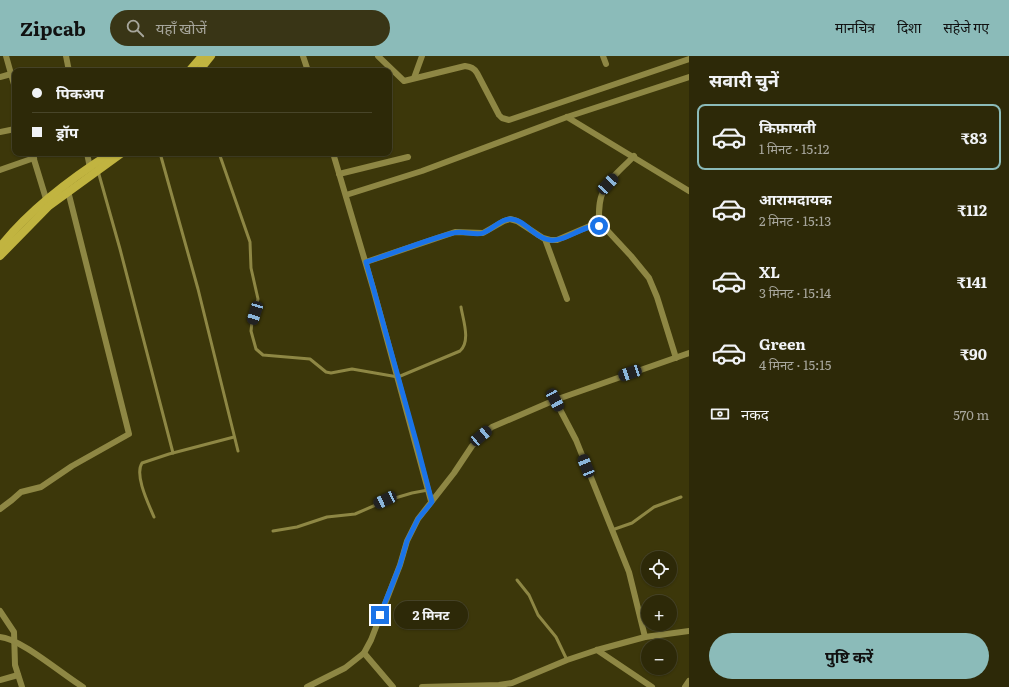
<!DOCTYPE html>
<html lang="hi">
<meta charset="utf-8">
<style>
:root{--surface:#2d2908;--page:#393516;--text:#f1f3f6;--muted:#a7a69c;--line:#484529;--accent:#8bbbb9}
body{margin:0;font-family:Literata,"Noto Sans Devanagari",serif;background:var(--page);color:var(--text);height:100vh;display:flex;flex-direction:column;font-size:15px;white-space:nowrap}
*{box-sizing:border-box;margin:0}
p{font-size:13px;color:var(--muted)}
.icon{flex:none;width:22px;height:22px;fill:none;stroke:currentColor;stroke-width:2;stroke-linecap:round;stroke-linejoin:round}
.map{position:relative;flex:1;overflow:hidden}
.sheet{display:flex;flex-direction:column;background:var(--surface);width:320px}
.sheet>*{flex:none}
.guide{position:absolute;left:12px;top:12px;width:380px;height:88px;border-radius:8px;box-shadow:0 1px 3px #0004,0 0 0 1px var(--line);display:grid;align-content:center;height:88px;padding:0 20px;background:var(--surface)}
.buttons{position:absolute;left:641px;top:495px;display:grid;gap:8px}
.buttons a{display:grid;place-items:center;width:36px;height:36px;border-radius:50%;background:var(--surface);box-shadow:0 1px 3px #0004,0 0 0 1px var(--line);font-size:20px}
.end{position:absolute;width:18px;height:18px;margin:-9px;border:5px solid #1a73e8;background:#fff;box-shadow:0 0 0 2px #fff}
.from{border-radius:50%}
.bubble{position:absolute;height:28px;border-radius:14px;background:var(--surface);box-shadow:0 1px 3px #0004,0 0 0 1px var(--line);font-size:13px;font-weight:700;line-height:28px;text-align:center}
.car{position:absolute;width:12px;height:24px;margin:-12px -6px;border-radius:5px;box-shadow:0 0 3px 1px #0007;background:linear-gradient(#222 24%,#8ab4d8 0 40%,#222 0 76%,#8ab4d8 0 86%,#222 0)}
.guide b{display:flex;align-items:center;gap:14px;height:38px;font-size:15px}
.guide b+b{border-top:1px solid var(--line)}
.guide i{width:10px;height:10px;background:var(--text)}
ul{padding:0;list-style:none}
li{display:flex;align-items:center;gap:12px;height:66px;margin:0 8px 6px;padding:0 12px;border:2px solid transparent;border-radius:8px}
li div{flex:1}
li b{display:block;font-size:15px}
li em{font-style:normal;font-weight:700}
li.current{border-color:var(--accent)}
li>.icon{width:36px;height:36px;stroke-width:1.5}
h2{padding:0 20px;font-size:18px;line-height:48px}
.pay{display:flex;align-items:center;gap:10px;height:44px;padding:0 20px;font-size:15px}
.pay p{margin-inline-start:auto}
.action{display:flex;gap:8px;margin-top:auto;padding:8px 20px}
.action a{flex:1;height:46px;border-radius:24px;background:var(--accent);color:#111;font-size:16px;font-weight:700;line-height:46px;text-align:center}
header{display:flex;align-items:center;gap:24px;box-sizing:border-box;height:56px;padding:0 20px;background:var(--accent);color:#111}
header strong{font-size:19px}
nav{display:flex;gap:22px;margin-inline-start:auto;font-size:14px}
.search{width:280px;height:36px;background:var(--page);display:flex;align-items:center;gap:10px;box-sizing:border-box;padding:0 14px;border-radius:22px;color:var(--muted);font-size:15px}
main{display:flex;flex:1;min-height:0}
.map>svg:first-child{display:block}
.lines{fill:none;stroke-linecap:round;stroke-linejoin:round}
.lane{stroke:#8e8744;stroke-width:3}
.street{stroke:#8e8744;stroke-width:6}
.secondary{stroke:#c1b440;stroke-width:8}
.route{stroke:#1a73e8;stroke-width:5}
</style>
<header>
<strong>Zipcab</strong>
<div class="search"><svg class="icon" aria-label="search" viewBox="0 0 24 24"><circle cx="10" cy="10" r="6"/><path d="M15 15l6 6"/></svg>यहाँ खोजें</div>
<nav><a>मानचित्र</a><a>दिशा</a><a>सहेजे गए</a></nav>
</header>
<main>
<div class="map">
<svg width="689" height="631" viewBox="0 0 689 631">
<rect width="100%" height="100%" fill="#3c370a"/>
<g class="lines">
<g class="lane">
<path d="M160,97L198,233L238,395"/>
<path d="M219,97L250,186L251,212L258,243L252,266L251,275L256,293L263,299L310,303L326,316L331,317L352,313L398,321L460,295C471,285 463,264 461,251"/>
<path d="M98,115L120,193L173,397"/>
<path d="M154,461C149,449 134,419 142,407L169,398L234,381"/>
<path d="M612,474L632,467L654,451L681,441"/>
<path d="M273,475L297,471L327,461L355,458L385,445L412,437L428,434"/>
<path d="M517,524L529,539L538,559L556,581L567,604"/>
</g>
<g class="street">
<path d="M6,0L15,32"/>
<path d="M66,0L69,15"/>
<path d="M303,0L308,15"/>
<path d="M378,0L404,25L465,10C471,11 474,12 477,17L499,59L502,62L509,64L689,3"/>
<path d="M603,0L606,8"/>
<path d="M0,21L11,18"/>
<path d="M414,22L422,0"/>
<path d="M567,61L689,135"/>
<path d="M0,76L15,73"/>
<path d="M32,97L47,146"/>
<path d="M87,97L90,112"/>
<path d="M333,97L373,232L431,445"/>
<path d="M0,114L34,102"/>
<path d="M339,118L408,101"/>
<path d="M346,139L422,115L567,61L689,21"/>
<path d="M599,170C599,159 598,146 603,136C609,122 624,111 634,100"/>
<path d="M545,183L567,243"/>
<path d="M366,206L455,176L483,177L504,165L510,163L517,165L543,182L550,184H557L592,169L599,170L606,173L631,200L649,222L657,241L676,302"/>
<path d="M555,344L576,384L629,516L645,581"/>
<path d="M0,453L12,444L21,436L41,431L72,410L129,378L68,135"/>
<path d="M0,555L14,576L15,609L22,631"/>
<path d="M0,581C20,582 63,619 83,631"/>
<path d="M597,594L652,631"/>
<path d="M364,597L393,631"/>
<path d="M0,624L18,619"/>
<path d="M307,631L345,612L364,597L371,584L400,509L407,485L418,463L454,417L472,390L481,380L492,371L555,344L689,297"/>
<path d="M422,631L499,629L512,627L567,604L597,594L645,581L689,575"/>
<path d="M685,631L689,625"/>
</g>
<g class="secondary">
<path d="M189,15L202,0"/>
<path d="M199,15L211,0"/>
<path d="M0,191C30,153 70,123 111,97"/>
<path d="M0,200L49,150L122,97"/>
</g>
</g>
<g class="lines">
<path class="route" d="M380,559L400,509L407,485L418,463L432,446L416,385L366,206C395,197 423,185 453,177C462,174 475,180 483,177C492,174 500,163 510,163C525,163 535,183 550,184C566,186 582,169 599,170"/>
</g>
</svg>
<div class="buttons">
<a><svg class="icon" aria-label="locate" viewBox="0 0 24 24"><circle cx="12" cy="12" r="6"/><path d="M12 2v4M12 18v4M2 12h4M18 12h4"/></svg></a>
<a>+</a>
<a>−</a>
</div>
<i class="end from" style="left:599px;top:170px"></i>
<i class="end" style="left:380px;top:559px"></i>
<div class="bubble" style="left:394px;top:545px;width:74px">2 मिनट</div>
<i class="car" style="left:608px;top:128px;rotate:43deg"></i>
<i class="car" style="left:255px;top:257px;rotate:197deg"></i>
<i class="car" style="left:630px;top:317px;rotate:251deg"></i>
<i class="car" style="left:555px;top:344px;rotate:152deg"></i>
<i class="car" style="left:481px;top:380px;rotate:50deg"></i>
<i class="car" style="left:586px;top:410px;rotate:338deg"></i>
<i class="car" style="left:385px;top:444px;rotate:245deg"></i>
<div class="guide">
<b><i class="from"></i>पिकअप</b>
<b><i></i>ड्रॉप</b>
</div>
</div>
<section class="sheet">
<h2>सवारी चुनें</h2>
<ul>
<li class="current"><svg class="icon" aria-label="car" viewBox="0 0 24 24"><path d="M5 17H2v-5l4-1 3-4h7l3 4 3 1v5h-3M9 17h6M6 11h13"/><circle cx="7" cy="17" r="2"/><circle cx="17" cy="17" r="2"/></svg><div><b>किफ़ायती</b><p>1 मिनट · 15:12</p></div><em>₹83</em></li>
<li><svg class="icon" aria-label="car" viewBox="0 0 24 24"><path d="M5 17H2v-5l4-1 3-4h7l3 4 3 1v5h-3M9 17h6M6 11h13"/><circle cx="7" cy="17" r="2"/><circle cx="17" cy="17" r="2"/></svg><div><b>आरामदायक</b><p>2 मिनट · 15:13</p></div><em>₹112</em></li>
<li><svg class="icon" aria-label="car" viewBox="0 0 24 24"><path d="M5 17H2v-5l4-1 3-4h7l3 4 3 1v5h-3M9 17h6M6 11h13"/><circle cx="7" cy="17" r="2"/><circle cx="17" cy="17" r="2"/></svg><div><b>XL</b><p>3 मिनट · 15:14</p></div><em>₹141</em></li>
<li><svg class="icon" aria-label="car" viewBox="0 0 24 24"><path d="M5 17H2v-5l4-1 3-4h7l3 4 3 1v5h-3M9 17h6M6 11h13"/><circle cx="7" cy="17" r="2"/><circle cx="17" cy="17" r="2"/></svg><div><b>Green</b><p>4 मिनट · 15:15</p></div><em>₹90</em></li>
</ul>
<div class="pay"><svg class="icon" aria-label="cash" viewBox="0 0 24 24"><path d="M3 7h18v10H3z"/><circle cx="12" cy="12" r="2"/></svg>नकद<p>570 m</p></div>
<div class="action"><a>पुष्टि करें</a></div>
</section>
</main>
